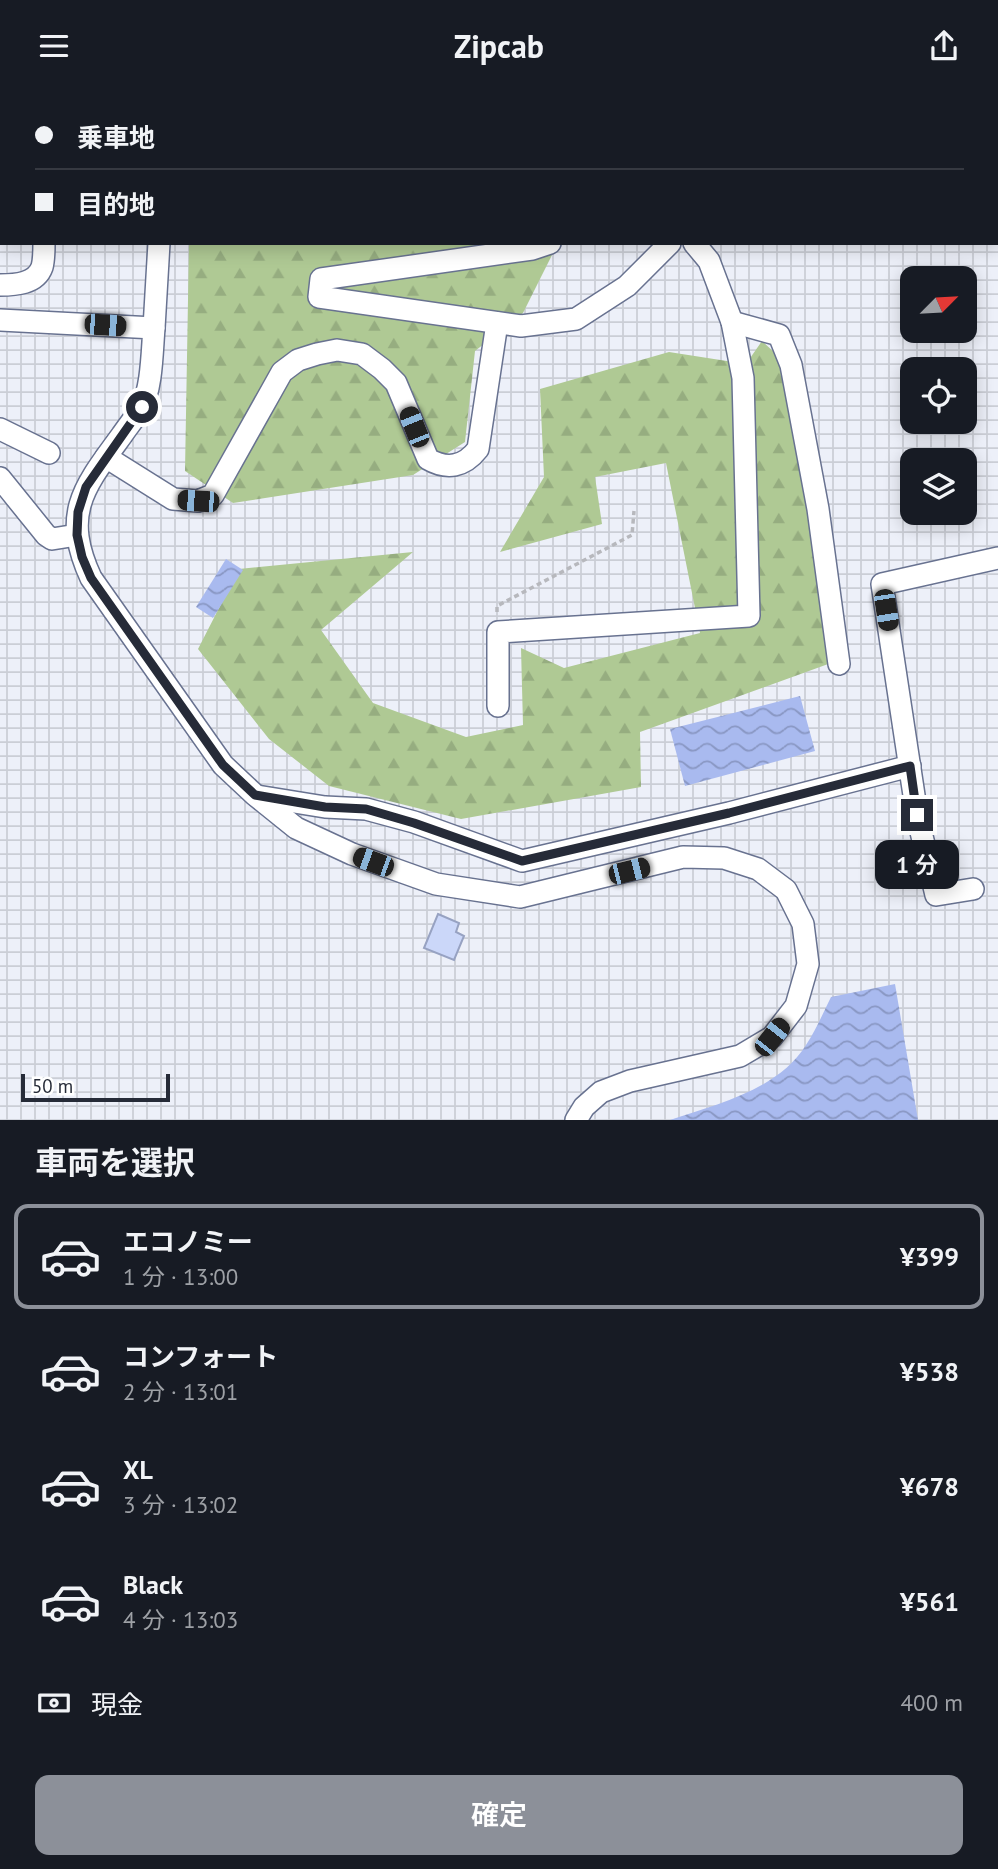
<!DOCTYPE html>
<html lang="ja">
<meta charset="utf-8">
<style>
:root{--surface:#171b24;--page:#20242c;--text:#f1f3f6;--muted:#9ea1a6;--line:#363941;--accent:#8c9099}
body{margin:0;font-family:"PT Sans","Noto Sans JP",sans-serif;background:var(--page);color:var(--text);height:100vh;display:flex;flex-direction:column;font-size:26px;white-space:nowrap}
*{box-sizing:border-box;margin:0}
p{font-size:23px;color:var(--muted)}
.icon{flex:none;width:38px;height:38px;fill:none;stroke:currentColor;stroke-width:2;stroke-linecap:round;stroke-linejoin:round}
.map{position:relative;height:1029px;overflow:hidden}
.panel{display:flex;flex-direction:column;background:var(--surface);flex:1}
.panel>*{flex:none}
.guide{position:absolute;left:0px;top:0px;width:999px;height:154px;box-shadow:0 4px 18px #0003;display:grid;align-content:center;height:154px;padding:0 35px;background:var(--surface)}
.needle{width:46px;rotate:66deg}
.buttons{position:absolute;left:900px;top:175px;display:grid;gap:14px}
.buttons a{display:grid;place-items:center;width:77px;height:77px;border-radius:14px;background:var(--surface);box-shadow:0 4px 18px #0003;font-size:35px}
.scale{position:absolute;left:21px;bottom:18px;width:149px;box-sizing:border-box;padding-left:7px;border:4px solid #262b38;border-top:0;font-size:19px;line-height:24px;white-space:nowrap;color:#262b38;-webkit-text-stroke:5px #fff;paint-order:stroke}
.end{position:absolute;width:32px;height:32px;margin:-16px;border:9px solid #262b38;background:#fff;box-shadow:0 0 0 4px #fff}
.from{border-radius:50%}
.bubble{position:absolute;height:49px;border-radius:14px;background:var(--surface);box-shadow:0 4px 18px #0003;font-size:23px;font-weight:600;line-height:49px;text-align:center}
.car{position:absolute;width:21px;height:42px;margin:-21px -10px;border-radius:9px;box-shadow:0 0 5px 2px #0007;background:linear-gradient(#222 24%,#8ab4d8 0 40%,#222 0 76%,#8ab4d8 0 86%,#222 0)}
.guide b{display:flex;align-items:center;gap:24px;height:66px;font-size:26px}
.guide b+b{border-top:2px solid var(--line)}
.guide i{width:18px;height:18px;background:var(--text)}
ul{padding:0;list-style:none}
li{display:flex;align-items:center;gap:21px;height:105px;margin:0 14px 10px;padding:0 21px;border:4px solid transparent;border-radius:14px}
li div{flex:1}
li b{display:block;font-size:26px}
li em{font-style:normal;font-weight:600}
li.selected{border-color:var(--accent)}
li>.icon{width:63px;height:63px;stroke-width:1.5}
h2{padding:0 35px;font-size:32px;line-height:84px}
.pay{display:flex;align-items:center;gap:18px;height:77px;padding:0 35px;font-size:26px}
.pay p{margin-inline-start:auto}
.cta{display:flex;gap:14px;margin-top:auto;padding:14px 35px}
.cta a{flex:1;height:80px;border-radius:14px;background:var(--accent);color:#fff;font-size:28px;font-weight:600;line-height:80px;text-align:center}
header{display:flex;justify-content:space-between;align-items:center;height:91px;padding:0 35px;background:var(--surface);font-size:32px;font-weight:600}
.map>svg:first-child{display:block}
.industrial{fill:url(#industrial-grid);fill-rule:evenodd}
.forest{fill:url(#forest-firs)}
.water{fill:url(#water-waves)}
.building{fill:#cbd7f9;stroke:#97a2c2;stroke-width:2}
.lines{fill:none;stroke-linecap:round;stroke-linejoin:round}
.minor-casing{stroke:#687290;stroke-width:24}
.path{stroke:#b7b8bd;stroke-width:3.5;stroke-dasharray:5 3.5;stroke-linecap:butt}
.minor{stroke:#fff;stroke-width:21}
.route{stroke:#262b38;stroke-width:9}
</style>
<header><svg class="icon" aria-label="menu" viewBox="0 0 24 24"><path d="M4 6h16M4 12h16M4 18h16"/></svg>Zipcab<svg class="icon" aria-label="share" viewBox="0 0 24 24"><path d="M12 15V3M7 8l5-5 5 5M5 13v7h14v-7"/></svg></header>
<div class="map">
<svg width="998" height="1029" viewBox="0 0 998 1029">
<defs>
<pattern id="industrial-grid" width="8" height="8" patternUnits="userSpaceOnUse" patternTransform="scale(1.75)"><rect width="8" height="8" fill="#edf0f9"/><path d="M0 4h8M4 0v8" fill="none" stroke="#cbced6"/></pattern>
<pattern id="forest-firs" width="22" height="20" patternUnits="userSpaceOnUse" patternTransform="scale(1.75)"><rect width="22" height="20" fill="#afc994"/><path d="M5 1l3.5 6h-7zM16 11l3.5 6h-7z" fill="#96ad80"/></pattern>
<pattern id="water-waves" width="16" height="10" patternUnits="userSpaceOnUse" patternTransform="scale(1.75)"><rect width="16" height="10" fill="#a9baef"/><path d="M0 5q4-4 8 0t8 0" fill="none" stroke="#8997c3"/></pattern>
</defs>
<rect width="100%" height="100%" fill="#fbfbfb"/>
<path class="industrial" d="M0,0H998V1029H0ZM2,2H998V152H2ZM912,187H964V240H912ZM912,278H964V331H912ZM912,369H964V422H912Z"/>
<g class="forest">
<path d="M273,0H558L557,2H271Z"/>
<path d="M189,152H558L523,222L475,260L465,351L413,384L233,412L185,380Z"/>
<path d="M762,250L789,275L842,568L640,641L641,696L461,728L329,695L269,648L198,558L239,478L413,461L321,539L373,612L466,646L523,634L521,557L564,577L700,542L666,372L595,386L602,433L500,461L544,386L540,298L669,261L746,273Z"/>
</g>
<g class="water">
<path d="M226,468L243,479L213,527L196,516Z"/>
<path d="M800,605L815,660L685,695L670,638Z"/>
<path d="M895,893L918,1029H670C717,1013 778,999 806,954C816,939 823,922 831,906Z"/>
</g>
<path class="building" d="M438,823L459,832L456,841L464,845L454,869L424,857Z"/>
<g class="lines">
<defs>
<g id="minor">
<path d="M50,0V2"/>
<path d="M134,2V0"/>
<path d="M233,2L235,0"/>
<path d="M635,2V0"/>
<path d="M847,2L851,0"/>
<path d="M550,152L532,158L321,188L319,206L521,235L576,228L627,195L670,152"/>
<path d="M0,194C15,194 36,193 42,176C44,169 44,160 44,152"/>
<path d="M0,229L154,237C152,260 152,298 141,317C135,327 128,335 122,344C84,396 61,422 91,487L223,674L255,704L296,737L352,763L436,793L520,806L683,766L724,767L758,778L786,799L803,833L808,873L796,915L772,946L740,965L630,990L601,1001L584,1016L576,1029"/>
<path d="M732,231L779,244L791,274L818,418L839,573"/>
<path d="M154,237L159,152"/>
<path d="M0,338L49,362"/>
<path d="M106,366L173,408L198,410L213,404L282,281L298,269L317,263L337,259L362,263L382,278L396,292L428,368C447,379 464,376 478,358L497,232"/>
<path d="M0,387L46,444L52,448L77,444"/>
<path d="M498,615V541L749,525L743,287L732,231L709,170L694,152"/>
<path d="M257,705L325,716L366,718L414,731L522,770L729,722L910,675"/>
<path d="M973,798L936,804L917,724L882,493L998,467"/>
</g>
</defs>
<use href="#minor" class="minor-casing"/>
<path class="path" d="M497,521V515L632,444L634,420"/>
<use href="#minor" class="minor"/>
</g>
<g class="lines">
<path class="route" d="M142,316L86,396L78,421L77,444L82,466L91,487L223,674L255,704L325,716L366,718L414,732L522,770L729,722L910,675L917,724"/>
</g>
</svg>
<div class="buttons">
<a><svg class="needle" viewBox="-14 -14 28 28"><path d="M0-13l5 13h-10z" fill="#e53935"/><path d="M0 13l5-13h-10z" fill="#9ea1a6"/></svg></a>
<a><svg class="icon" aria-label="locate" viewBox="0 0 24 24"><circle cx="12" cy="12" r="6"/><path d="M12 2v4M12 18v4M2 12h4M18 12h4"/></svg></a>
<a><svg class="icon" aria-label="layers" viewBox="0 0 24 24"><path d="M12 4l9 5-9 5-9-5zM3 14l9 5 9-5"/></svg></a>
</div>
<div class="scale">50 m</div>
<i class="end from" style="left:142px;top:316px"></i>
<i class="end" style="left:917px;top:724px"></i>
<div class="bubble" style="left:875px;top:749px;width:84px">1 分</div>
<i class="car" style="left:105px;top:234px;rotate:94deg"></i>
<i class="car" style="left:414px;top:336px;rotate:338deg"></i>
<i class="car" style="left:198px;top:410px;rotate:274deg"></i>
<i class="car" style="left:886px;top:519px;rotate:171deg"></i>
<i class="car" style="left:373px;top:771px;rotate:290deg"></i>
<i class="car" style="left:629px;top:780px;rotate:76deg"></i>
<i class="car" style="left:772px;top:946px;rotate:38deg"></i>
<div class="guide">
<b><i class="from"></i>乗車地</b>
<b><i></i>目的地</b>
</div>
</div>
<section class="panel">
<h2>車両を選択</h2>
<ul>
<li class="selected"><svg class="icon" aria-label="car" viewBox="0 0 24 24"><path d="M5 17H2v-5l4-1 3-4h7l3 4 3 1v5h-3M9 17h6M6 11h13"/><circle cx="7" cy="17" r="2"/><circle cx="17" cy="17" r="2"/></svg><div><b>エコノミー</b><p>1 分 · 13:00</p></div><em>¥399</em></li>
<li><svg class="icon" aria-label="car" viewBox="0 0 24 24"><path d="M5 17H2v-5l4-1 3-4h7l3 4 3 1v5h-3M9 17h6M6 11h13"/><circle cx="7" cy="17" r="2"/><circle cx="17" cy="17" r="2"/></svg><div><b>コンフォート</b><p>2 分 · 13:01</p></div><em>¥538</em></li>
<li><svg class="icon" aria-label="car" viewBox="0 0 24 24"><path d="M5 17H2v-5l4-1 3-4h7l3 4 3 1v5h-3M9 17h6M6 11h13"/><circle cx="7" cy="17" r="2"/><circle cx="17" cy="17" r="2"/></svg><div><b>XL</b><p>3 分 · 13:02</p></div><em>¥678</em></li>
<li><svg class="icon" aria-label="car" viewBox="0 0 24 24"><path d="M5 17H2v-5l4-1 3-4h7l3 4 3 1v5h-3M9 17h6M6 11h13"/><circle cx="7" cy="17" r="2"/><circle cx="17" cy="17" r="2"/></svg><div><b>Black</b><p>4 分 · 13:03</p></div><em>¥561</em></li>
</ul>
<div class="pay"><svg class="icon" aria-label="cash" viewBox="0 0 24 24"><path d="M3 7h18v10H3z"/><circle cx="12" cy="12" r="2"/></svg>現金<p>400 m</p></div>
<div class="cta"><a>確定</a></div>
</section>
